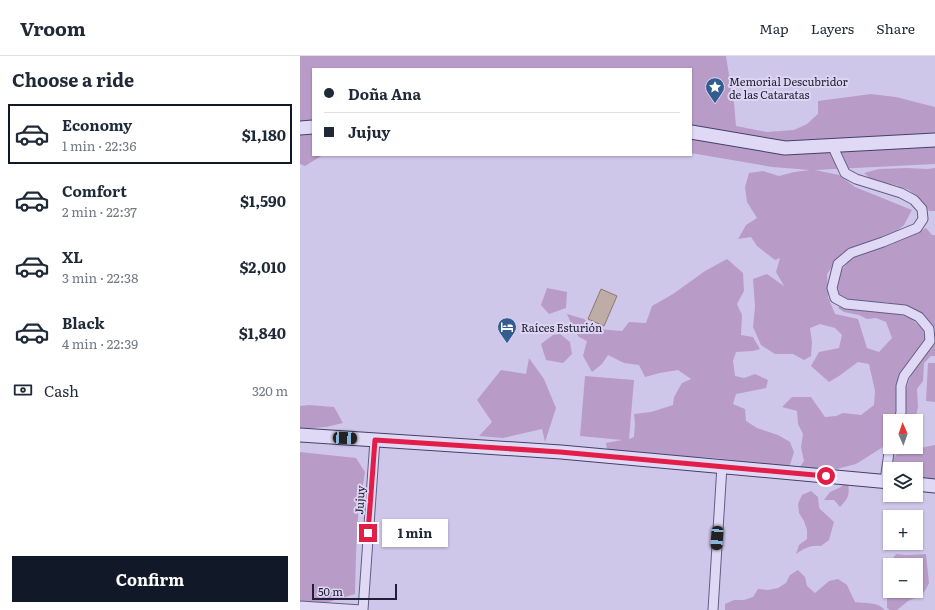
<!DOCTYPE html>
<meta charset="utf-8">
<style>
:root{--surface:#fff;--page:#f6f6f7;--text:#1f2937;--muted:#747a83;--line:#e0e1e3;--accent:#111827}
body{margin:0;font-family:Literata,serif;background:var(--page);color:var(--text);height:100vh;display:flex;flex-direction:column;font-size:15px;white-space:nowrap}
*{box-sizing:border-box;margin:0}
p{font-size:13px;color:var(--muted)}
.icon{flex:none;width:22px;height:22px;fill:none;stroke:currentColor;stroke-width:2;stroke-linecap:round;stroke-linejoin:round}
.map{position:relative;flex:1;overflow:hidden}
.sheet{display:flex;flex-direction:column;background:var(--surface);width:300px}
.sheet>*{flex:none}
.top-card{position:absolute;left:12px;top:12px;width:380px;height:88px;border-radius:0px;box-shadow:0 1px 3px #0004;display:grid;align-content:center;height:88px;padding:0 12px;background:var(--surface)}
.needle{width:26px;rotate:358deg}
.tools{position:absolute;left:583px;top:358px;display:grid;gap:8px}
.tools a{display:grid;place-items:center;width:40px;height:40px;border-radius:0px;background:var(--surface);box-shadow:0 1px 3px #0004;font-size:20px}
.scale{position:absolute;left:12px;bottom:10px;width:85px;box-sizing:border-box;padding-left:4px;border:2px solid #212036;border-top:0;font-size:11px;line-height:14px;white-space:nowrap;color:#212036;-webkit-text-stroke:3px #ddd5f2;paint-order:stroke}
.end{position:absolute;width:18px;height:18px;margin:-9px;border:5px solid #e11d48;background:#fff;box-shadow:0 0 0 2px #fff}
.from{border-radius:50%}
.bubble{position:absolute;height:28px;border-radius:0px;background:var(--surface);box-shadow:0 1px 3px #0004;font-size:13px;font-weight:700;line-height:28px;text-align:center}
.car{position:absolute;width:12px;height:24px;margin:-12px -6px;border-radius:5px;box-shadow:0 0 3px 1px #0007;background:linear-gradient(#222 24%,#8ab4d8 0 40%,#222 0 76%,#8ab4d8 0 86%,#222 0)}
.top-card b{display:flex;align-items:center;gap:14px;height:38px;font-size:15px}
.top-card b+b{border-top:1px solid var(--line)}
.top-card i{width:10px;height:10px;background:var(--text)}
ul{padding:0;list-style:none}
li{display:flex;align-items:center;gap:12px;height:60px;margin:0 8px 6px;padding:0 4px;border:2px solid transparent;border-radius:0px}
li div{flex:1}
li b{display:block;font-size:15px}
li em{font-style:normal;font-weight:700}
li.active{border-color:var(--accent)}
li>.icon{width:36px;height:36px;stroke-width:1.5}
h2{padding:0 12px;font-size:18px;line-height:48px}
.pay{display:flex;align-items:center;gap:10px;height:44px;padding:0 12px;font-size:15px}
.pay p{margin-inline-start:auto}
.button{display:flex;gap:8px;margin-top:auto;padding:8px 12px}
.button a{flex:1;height:46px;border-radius:0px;background:var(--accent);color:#fff;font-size:16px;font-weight:700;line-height:46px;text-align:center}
header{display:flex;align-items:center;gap:24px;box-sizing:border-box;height:56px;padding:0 20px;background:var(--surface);border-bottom:1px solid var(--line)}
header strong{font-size:19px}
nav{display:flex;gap:22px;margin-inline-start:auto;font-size:14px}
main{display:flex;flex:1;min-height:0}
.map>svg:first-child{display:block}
.green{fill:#b99bc8;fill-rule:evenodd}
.water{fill:#beada7;stroke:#8c786f}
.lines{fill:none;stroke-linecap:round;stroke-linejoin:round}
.minor-casing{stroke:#615e84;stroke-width:11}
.secondary-casing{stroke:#434166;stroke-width:15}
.minor{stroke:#e0d9f6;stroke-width:9}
.secondary{stroke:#e0d9f6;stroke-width:13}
.route{stroke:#e11d48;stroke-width:5}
.labels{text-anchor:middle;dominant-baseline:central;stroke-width:4;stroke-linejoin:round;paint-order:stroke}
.poi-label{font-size:11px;fill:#212036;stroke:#ddd5f2;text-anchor:start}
.street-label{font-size:11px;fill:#212036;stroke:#ddd5f2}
</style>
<header>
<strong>Vroom</strong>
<nav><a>Map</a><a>Layers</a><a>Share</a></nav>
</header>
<main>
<section class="sheet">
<h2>Choose a ride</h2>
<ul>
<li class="active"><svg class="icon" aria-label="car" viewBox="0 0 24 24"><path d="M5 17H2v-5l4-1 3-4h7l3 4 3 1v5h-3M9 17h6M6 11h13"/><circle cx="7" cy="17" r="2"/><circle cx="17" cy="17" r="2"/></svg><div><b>Economy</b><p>1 min · 22:36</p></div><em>$1,180</em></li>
<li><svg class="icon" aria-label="car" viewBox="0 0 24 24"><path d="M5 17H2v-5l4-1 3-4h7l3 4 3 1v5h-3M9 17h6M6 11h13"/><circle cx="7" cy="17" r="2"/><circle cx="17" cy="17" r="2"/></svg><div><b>Comfort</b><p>2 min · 22:37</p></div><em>$1,590</em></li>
<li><svg class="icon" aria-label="car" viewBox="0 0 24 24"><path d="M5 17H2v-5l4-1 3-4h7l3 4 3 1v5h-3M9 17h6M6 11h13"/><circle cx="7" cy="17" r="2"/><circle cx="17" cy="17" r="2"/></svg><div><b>XL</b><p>3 min · 22:38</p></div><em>$2,010</em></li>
<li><svg class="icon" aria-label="car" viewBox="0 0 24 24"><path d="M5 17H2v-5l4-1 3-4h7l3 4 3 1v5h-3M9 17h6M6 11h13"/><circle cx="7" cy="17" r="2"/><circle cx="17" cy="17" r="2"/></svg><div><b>Black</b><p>4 min · 22:39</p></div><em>$1,840</em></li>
</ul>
<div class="pay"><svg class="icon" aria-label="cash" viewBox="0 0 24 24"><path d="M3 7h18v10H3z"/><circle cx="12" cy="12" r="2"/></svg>Cash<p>320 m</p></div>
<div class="button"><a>Confirm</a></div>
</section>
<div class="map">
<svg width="635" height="554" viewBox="0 0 635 554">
<rect width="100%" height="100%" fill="#cfc7ea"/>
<g class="green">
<path d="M0,0H426L429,19L434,47L436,70L467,76L494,74L507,68L518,58V45L571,38L596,41L635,51V108L515,114L539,119L555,131L612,154L604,169L583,186L564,193L541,199L527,218L528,241L535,258L558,263L567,292L579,296L592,282L586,266L576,262L567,263L559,259L544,256L538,252L541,249C563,252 588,252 609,262C614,264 619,270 623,273L625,286L600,320L596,335L598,355L597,365H590V383L583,391L556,408L529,415L500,411L504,405L501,391L503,378L498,368L497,355L482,351L492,341H511L525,361L536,360L543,357L561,359L574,349L575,335L569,308L558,306L539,320L529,326L511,310L519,296L539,292L542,279L535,272L520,268L510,272L512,286L511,300L504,304L493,298H475L461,289L453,271L455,251L453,223L467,218L484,230L476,216L480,202L475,204L457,190L451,181L438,183L446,169L457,162L447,146L445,131L449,117L463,115L479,120L494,116L510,114L472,111L391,97V13H13V99H23L5,110L0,108Z"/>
<path d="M607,112L627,113L635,112V155H629L620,143L609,134L596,129L572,124L564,117L579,113Z"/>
<path d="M626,172L632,179H635V300H631L624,307L623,325L617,333L618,351L615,365H604L606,355L605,337L609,324L615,311L633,289L635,273L623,261L609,251L585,246L572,247L551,244L539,240L538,231L540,216L549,205L562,197L579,192L593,188L602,178L617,177Z"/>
<path d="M427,203L443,217L444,235L437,248L442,259L441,279L453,281L460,293L453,295L436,296L433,305L435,320L444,322L455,318L468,324L466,332L436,338L433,348L445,353L446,365L457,372L478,379L490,386L494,396L490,409H468L416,402L395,401L351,397L327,396L307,394L306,387L322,384L280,380L285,320L334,324L329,383L334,381L335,368L334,358L351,356L373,349L374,341L382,327L391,323L378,314L360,317L345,321L339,309L324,307L308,299L302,308L292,316L283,300L287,285L279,281L273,272L267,258L284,263L296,273L322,275L329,266L346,267L352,250L373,238L405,215Z"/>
<path d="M247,232L267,236L266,252L249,258L241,249Z"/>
<path d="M260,278L270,286L272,298L263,307L246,304L241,288L253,279Z"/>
<path d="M229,302L244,323L256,352L245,386L242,373L203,382L179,380L192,366L177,344L201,314L226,318Z"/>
<path d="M628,307H635V346L626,345Z"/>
<path d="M9,349L34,351L43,367L26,371L0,373V350Z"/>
<path d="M635,389V423L623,425L616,422V413H598L592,403L603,392H620Z"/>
<path d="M0,396L56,402L65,416L58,460L56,498L55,538L22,548L0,546Z"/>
<path d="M546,427H548C550,440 548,442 540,451L534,444H524L530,436L539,432Z"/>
<path d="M511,435L518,441L519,451L520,453L534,466L529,484L521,490C510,489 505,492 496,498L499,489L507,483V474L504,465L499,457L498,448L502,439Z"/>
<path d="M596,498L606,499L626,498L629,527L625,535L617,541L608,545L597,554H590L587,552V515L590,506ZM590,509H616V535H590Z"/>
<path d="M498,514L505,521L507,530L515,537L529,525L538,523L547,529L555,546C566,548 577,545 585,554H425V548L434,544H444L453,541L458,533L468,534L478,532L486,527L490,519Z"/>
</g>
<path class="water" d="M301,233L317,240L304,270L288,263Z"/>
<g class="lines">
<defs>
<g id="minor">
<path d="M532,89L545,117L556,123L601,137L614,144L622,153L623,163L617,172L583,186L551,197L538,208L532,232L535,242L546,248L605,254L619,261L629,273L630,285L604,320L601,330V356L599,365"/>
<path d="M585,425L590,389"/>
<path d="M0,550L62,554"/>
<path d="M63,554L75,384"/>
<path d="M413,554L422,410"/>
</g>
<g id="secondary">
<path d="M0,72L13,71"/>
<path d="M391,76L485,92L635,84"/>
<path d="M0,379L261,396L590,426"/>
<path d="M616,428L635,430"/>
</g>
</defs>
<use href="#minor" class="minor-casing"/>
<use href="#secondary" class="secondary-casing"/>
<use href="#minor" class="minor"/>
<use href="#secondary" class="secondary"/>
</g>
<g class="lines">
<path class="route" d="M68,477L75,384L260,396L526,420"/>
</g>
<defs>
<symbol id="sight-pin" viewBox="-11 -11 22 30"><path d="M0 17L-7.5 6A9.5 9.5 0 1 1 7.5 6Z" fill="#335d8e" stroke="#ddd5f2"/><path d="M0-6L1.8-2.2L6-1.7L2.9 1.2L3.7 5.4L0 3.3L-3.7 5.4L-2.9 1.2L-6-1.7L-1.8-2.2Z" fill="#fff"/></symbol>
<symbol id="hotel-pin" viewBox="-11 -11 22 30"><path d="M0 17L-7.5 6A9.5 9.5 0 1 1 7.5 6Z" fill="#335d8e" stroke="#ddd5f2"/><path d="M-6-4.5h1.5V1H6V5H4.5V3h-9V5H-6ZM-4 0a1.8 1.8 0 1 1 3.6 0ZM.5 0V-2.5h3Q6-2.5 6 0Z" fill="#fff"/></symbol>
</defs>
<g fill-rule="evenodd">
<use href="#sight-pin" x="404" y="20" width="22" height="30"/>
<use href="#hotel-pin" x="196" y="260" width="22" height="30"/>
</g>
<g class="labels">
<g class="poi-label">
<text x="429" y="25">Memorial Descubridor<tspan x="429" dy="13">de las Cataratas</tspan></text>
<text x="221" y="271">Raíces Esturión</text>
</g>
<g class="street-label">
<text transform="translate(59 444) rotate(-86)">Jujuy</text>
</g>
</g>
</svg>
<div class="tools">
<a><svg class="needle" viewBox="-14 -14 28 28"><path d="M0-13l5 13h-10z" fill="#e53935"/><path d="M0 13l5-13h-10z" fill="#747a83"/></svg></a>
<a><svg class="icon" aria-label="layers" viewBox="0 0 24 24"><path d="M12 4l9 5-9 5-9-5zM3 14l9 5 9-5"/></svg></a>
<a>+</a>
<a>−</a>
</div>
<div class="scale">50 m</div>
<i class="end from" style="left:526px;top:420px"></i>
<i class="end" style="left:68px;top:477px"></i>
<div class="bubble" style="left:82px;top:463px;width:66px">1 min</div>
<i class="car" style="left:45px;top:382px;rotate:93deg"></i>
<i class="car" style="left:417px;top:482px;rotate:184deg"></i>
<div class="top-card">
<b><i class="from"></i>Doña Ana</b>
<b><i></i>Jujuy</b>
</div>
</div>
</main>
